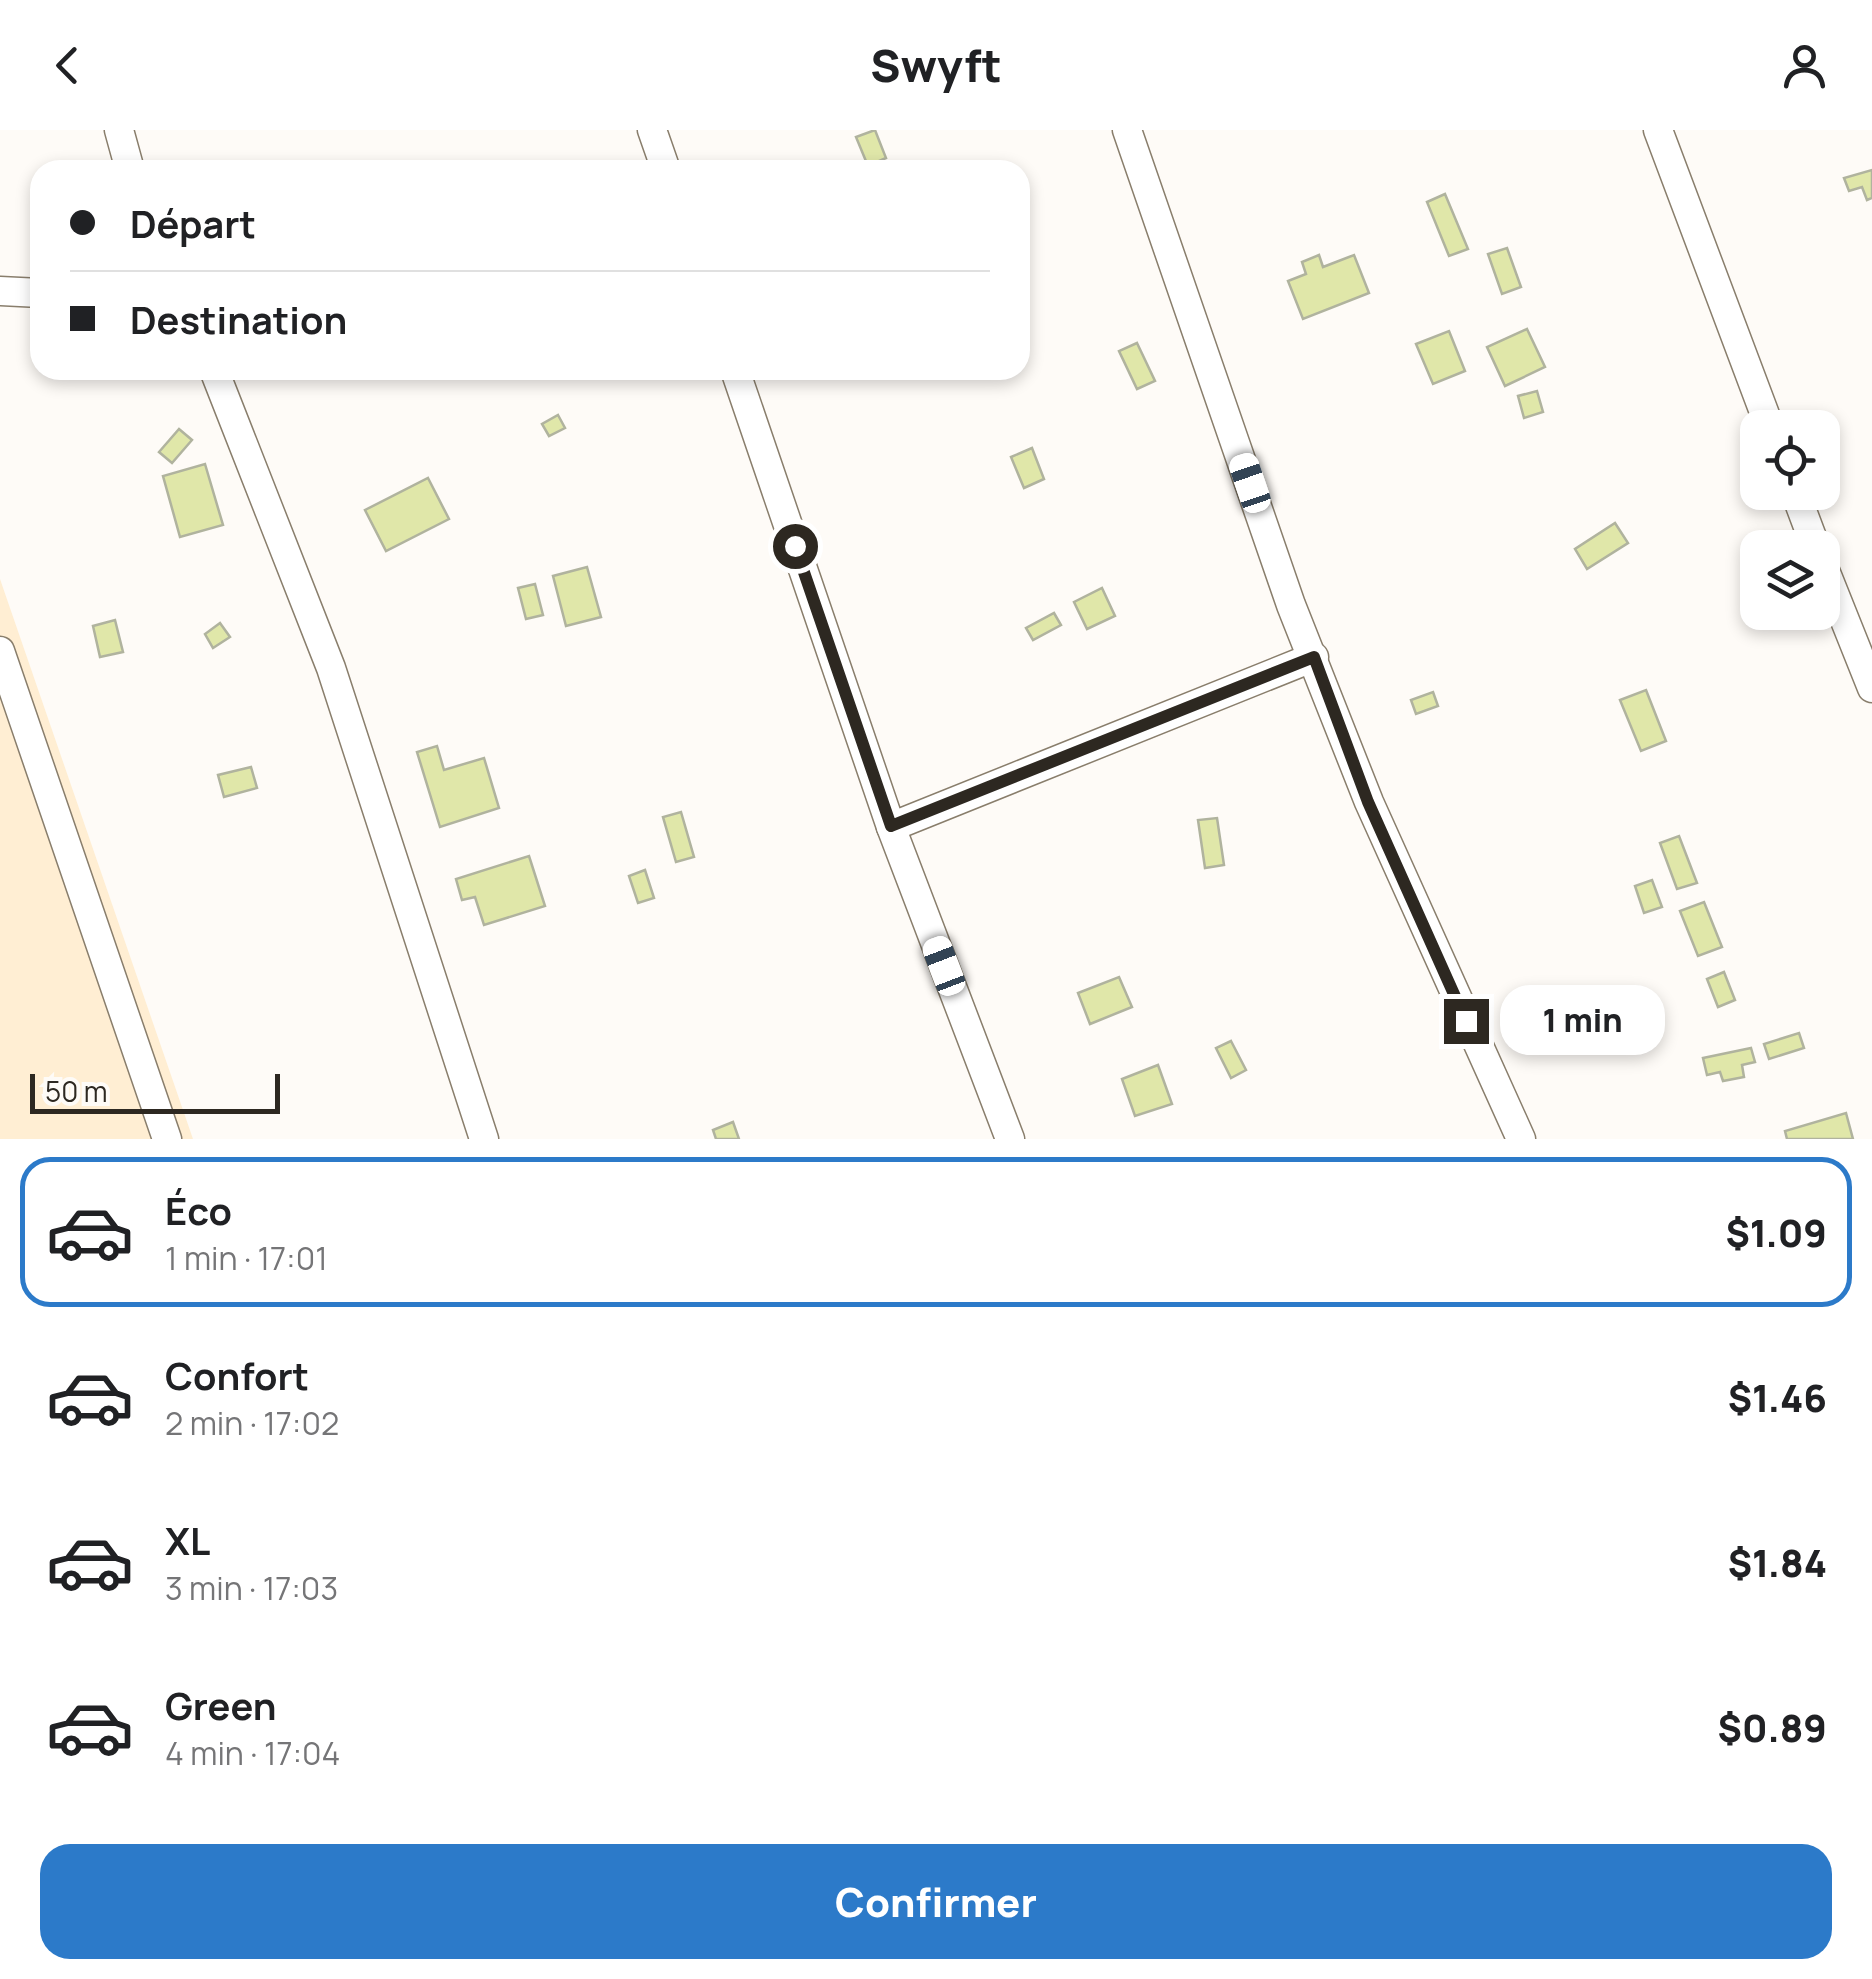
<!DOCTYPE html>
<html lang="fr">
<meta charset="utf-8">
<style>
:root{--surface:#fff;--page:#f6f6f6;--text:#202124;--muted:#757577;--line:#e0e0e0;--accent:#2c7ac9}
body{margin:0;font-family:Manrope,sans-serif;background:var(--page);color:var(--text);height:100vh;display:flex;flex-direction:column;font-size:38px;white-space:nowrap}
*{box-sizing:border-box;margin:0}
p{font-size:32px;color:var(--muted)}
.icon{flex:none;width:55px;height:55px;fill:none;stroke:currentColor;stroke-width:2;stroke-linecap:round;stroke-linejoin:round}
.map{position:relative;height:1009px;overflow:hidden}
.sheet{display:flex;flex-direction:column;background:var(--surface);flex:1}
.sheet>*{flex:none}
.guide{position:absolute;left:30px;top:30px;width:1000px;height:220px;border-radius:30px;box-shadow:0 5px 15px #0003;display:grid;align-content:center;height:220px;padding:0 40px;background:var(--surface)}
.fabs{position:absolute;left:1740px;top:280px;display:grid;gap:20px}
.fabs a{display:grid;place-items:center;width:100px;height:100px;border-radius:20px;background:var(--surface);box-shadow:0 5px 15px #0003;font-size:50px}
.scale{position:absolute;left:30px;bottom:25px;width:250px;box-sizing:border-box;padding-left:10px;border:5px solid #2d2821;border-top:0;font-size:28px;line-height:35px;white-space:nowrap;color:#2d2821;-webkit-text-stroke:8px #fefbf7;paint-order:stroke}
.end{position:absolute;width:45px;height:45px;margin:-22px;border:12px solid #2d2821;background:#fff;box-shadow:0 0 0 5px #fff}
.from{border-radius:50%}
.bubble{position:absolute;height:70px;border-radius:30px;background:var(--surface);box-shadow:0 5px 15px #0003;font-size:32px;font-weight:800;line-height:70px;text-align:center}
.car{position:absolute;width:30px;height:60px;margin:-30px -15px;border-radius:12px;box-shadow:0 0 8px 2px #0007;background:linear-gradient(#fff 24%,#345 0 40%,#fff 0 76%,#345 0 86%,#fff 0)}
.guide b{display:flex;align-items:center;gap:35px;height:95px;font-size:38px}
.guide b+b{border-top:2px solid var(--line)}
.guide i{width:25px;height:25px;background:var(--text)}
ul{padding:18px 0 0;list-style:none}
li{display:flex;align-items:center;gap:30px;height:150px;margin:0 20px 15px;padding:0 20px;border:5px solid transparent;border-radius:30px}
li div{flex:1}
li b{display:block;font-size:38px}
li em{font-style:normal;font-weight:800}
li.selected{border-color:var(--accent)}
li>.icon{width:90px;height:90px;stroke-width:1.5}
.cta{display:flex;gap:20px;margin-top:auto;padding:20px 40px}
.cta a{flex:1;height:115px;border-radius:30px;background:var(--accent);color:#fff;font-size:40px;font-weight:800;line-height:115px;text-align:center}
header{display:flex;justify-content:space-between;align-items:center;height:130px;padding:0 40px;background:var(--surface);font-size:45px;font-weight:800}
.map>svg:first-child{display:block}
.built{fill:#ffeed3}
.building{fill:#e0e7a9;stroke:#b0b39e;stroke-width:2.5}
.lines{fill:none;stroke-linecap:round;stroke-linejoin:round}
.street-casing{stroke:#897e6c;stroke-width:31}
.street{stroke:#fff;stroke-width:28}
.route{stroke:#2d2821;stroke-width:12}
</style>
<header><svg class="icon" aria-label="back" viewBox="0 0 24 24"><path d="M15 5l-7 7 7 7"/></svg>Swyft<svg class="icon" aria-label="person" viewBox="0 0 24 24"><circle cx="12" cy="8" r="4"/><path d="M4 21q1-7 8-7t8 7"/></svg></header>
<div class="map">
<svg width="1872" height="1009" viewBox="0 0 1872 1009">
<rect width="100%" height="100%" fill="#fefbf7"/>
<path class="built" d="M0,449L193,1009H0Z"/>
<g class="building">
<path d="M875,0L886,28L868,36L856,7Z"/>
<path d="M1872,40V68L1867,70L1862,57L1849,61L1844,48Z"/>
<path d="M1445,64L1468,119L1449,126L1427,72Z"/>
<path d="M1507,118L1521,157L1502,164L1488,124Z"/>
<path d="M1319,125L1323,137L1354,125L1369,163L1303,189L1288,151L1306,144L1302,132Z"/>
<path d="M1527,199L1545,237L1505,256L1487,217Z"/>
<path d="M1449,201L1465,241L1433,254L1416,214Z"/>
<path d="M1137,213L1155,251L1137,259L1119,221Z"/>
<path d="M1537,261L1543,282L1524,288L1518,266Z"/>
<path d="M558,285L565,298L549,306L542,294Z"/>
<path d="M179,299L192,310L172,333L159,322Z"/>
<path d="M1032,318L1044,349L1024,358L1011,327Z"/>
<path d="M205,334L223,395L180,407L163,346Z"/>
<path d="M428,348L449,389L386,421L365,380Z"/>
<path d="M1615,393L1628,413L1587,439L1575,419Z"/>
<path d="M587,437L601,487L566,496L553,446Z"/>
<path d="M535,454L543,485L526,489L518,458Z"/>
<path d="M1102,458L1115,486L1087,499L1074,472Z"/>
<path d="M1054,483L1061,495L1033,510L1026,498Z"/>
<path d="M115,490L123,522L100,527L93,496Z"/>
<path d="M220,493L230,507L213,518L205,504Z"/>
<path d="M1646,560L1666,611L1641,621L1620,570Z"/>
<path d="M1433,562L1438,576L1416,584L1411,570Z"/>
<path d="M437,616L444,640L484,628L499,678L440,697L417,622Z"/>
<path d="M251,637L257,658L224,667L218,645Z"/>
<path d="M681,682L694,727L676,732L663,687Z"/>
<path d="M1217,688L1224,735L1205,738L1198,690Z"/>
<path d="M1679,706L1697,753L1677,759L1660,713Z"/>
<path d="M529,726L545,776L484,795L475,767L462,770L456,749Z"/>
<path d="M645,740L654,768L638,773L629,746Z"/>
<path d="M1652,750L1662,777L1644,783L1635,756Z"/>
<path d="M1704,772L1722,817L1698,826L1680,781Z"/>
<path d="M1724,842L1735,870L1718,877L1707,849Z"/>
<path d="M1119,847L1132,877L1090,894L1078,863Z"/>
<path d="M1799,903L1804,918L1769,929L1764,914Z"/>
<path d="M1231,911L1246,940L1231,948L1216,918Z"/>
<path d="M1751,918L1755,932L1742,935L1744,947L1723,951L1720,942L1707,945L1703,928Z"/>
<path d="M1158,935L1172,974L1135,986L1122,949Z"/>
<path d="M1846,983L1853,1009H1787L1785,1001Z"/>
<path d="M733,992L739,1009H716L713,1000Z"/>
</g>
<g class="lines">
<defs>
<g id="street">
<path d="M119,0L130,40"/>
<path d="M652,0L666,40"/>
<path d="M1127,0L1291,475L1369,672L1521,1009"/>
<path d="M1658,0L1770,298"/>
<path d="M0,161L40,163"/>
<path d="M214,240L331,538L484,1009"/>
<path d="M735,240L891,697L1010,1009"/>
<path d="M1795,362L1816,418"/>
<path d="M1822,433L1872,558"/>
<path d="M0,521L167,1009"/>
<path d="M891,697L1314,527"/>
</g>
</defs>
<use href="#street" class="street-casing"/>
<use href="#street" class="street"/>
</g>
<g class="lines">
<path class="route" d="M795,416L891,696L1314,527L1368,672L1466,891"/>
</g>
</svg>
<div class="fabs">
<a><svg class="icon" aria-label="locate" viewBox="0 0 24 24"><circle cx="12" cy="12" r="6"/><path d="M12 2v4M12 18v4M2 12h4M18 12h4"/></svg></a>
<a><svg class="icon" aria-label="layers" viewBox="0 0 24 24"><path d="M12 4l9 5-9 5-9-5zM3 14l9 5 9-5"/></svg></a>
</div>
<div class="scale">50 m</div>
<i class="end from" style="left:795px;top:416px"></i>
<i class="end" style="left:1466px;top:891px"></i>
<div class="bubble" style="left:1500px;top:855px;width:165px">1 min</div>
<i class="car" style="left:1250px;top:353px;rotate:341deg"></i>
<i class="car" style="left:944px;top:836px;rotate:339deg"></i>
<div class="guide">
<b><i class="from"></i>Départ</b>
<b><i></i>Destination</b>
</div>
</div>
<section class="sheet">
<ul>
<li class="selected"><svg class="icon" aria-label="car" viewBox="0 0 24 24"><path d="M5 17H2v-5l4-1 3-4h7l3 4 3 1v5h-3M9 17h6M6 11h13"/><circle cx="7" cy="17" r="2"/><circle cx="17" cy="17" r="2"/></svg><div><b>Éco</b><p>1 min · 17:01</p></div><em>$1.09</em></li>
<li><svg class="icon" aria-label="car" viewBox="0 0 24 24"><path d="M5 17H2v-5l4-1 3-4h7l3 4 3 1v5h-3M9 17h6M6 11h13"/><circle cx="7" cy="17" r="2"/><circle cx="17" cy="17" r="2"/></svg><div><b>Confort</b><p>2 min · 17:02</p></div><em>$1.46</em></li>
<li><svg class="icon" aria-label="car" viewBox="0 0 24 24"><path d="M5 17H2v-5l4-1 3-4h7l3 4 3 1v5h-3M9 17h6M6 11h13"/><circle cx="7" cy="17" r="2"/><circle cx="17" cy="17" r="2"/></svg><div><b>XL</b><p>3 min · 17:03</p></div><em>$1.84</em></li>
<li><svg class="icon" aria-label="car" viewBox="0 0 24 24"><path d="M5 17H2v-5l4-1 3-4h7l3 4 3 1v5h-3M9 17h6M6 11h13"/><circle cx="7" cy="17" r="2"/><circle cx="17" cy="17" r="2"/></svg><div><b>Green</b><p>4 min · 17:04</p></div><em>$0.89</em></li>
</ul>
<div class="cta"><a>Confirmer</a></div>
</section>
